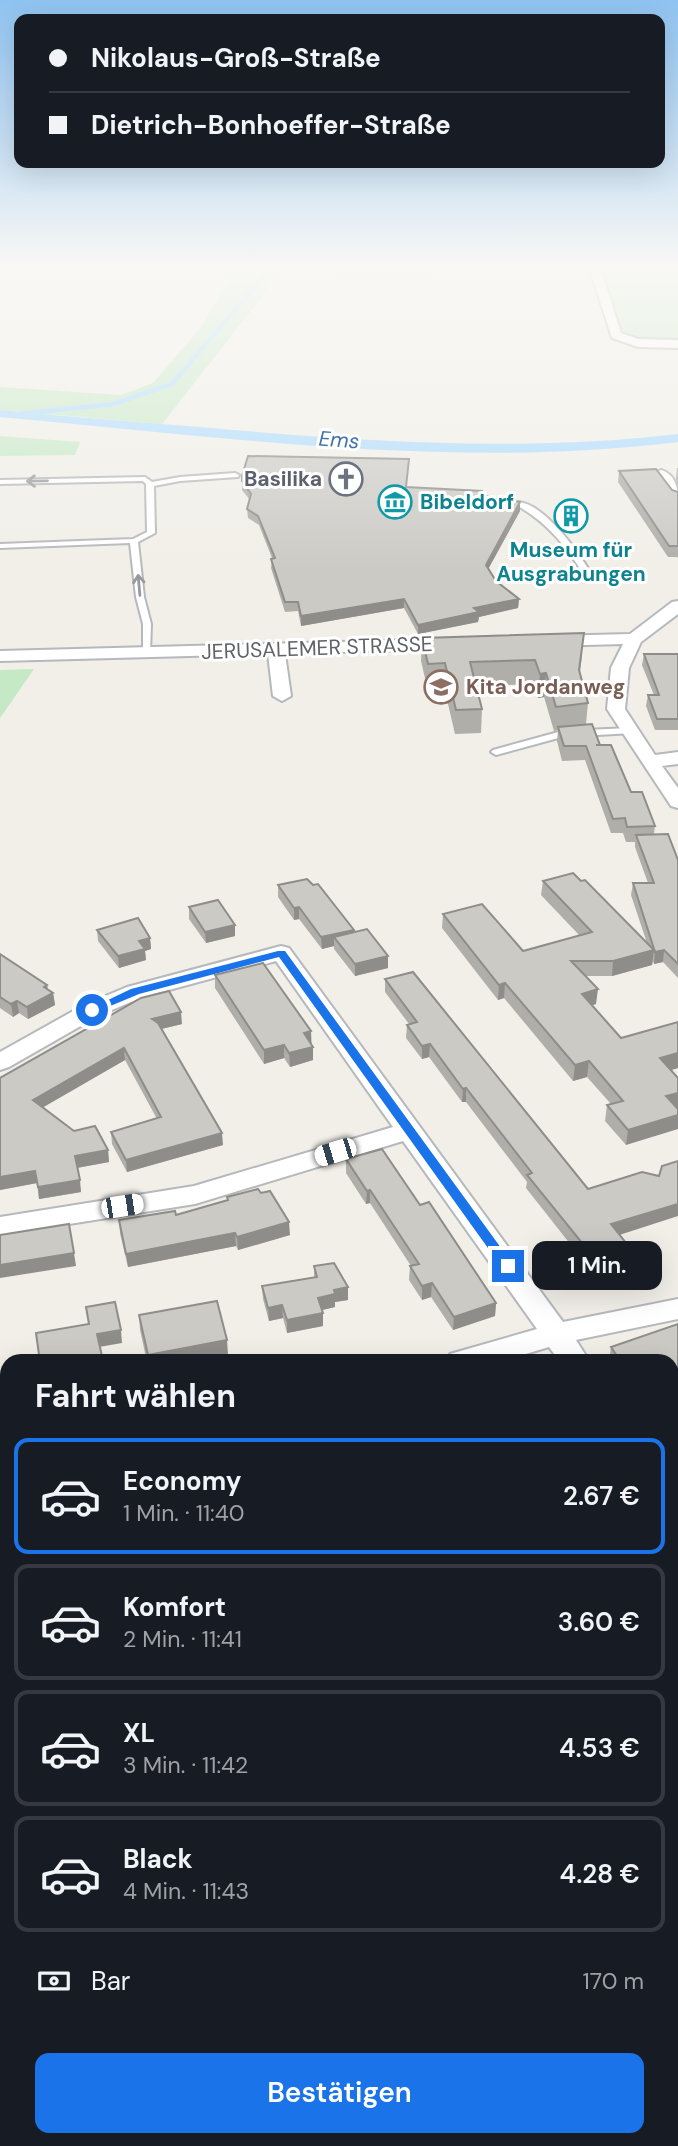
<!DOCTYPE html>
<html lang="de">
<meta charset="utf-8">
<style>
:root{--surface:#171b24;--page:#20242c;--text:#f1f3f6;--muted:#9ea1a6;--line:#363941;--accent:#1a73e8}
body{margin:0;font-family:"DM Sans",sans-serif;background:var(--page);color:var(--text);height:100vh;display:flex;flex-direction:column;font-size:26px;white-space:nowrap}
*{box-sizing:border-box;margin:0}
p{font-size:23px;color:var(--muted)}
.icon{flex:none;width:38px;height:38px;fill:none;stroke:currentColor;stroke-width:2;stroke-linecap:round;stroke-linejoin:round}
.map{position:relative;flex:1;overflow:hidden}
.panel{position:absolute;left:0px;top:1354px;width:679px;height:793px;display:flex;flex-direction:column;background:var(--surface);border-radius:21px 21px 0 0;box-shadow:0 7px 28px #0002}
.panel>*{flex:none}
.hud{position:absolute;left:14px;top:14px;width:651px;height:154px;border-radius:14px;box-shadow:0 7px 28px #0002;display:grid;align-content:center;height:154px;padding:0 35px;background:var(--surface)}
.end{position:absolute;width:32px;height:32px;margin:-16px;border:9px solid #1a73e8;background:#fff;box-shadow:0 0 0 4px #fff}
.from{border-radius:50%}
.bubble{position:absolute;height:49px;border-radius:14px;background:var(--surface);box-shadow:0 7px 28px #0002;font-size:23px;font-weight:600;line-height:49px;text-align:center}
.car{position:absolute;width:21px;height:42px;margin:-21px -10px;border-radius:9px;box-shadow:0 0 5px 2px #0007;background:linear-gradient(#fff 24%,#345 0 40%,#fff 0 76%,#345 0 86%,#fff 0)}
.hud b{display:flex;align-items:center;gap:24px;height:66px;font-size:26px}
.hud b+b{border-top:2px solid var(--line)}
.hud i{width:18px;height:18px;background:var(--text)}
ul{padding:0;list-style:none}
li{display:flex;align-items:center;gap:21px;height:116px;margin:0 14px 10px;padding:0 21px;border:4px solid var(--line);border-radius:14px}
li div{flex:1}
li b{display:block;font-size:26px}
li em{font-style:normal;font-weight:600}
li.active{border-color:var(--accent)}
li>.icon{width:63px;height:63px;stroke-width:1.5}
h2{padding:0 35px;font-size:32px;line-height:84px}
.pay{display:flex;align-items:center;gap:18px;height:77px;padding:0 35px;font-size:26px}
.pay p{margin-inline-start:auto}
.cta{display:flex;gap:14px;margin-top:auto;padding:14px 35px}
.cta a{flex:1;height:80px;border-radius:14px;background:var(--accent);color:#fff;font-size:28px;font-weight:600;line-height:80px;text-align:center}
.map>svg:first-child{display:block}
.green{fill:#c5e8c5}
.water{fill:#aadaff}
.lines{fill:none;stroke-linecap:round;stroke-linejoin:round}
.stream{stroke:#aadaff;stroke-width:4.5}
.service-casing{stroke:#b5b8bc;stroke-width:4}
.minor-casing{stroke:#b5b8bc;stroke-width:4}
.service{fill:#fff;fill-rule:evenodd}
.minor{fill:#fff;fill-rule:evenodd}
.wall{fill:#afaea9}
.shaded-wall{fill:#8f8d8a}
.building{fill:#cccac5;stroke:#8f8d8a;stroke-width:2}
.oneway{stroke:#979a9d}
.route{fill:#1a73e8}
.labels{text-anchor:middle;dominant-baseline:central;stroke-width:6;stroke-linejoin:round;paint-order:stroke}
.far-water-label{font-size:21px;font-style:italic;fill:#4174aa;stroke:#fff}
.far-worship-label{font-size:21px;font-weight:bold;fill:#5b616d;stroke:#fff;text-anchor:end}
.far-culture-label{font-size:21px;font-weight:bold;fill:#0d838f;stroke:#fff;text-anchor:start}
.far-street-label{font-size:21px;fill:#5f6368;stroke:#fff}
.far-education-label{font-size:21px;font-weight:bold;fill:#785e54;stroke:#fff;text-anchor:start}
</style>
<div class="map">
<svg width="678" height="2146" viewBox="0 0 678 2146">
<rect width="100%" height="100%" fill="#f1efe8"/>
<g class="green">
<path d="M172,270L233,273L235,270H425L432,278L280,274L162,424L0,410V387L121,395L153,383L201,327L230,278Z"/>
<path d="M600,270H678V342L640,341L620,334Z"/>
<path d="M0,436L80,442L75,455L0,456Z"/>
<path d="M34,669L0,718V670Z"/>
</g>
<path class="water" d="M0,410C70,417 141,422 212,428C367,442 523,452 678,434V442C454,470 224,437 0,417Z"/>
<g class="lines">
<path class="stream" d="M19,414L113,404L172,384L269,270"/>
<defs>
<g id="service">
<path d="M235,473L239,475L238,477L180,481L154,486L155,533L138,542L144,597L151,624L150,654L143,652V624L136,597L130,543L0,548V544L133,539L147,532L146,484L143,481L0,484V480L145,477L152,482L180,477Z"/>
<path d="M518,502C544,503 580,554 592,575L591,577H585C568,548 548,523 518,506Z"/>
<path d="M630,728L633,729V733L562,737L496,755L491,752L493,750L562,731Z"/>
</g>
<g id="minor">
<path d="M590,270H601L621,333L638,339L678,340V348L638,347L612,338Z"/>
<path d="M661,470C675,474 678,488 678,500L673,499L654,474Z"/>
<path d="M678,601V614L641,642L629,668L625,709L655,755L678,752V764L662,766L678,788V808L671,806L607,709L611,668L623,644L550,646L541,641L550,636L630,634L672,602Z"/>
<path d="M454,639L460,640L463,644L460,648L285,654L291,696L282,701L273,696L268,654L0,661V651Z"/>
<path d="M281,946L289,948L563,1322L678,1299V1319L576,1340L590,1362H560L549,1347L499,1362H446L450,1354L537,1329L403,1141L195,1204L0,1235V1217L194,1186L393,1127L276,961L143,997L100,1015L9,1067L0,1070V1052L84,1005L127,987Z"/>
<path d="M7,1447V1471L0,1472V1448Z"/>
<path d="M672,1480L678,1482V1515L672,1513Z"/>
<path d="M678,1577V1605L672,1606V1578Z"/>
<path d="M678,1886V1924L672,1925V1887Z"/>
<rect x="0" y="1966" width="7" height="40"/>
</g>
</defs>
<use href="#service" class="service-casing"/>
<use href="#minor" class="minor-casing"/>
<use href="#service" class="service"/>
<use href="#minor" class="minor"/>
</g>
<g class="wall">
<path d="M409,459L406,487L482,495L520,511L488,569L496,581L519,599L518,608L479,617L478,622L418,634L404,608L301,626L298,611L285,612L271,568L272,558L259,525L248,518L247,509L250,500L242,490V476Z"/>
<path d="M677,468H678V486L676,479Z"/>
<path d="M619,471L678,492V558L677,557H668L618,482Z"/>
<path d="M422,638L582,656L580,672L588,703L586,724L631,792L655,826L654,834L678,860V978L663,962L654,964L653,961L652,965L612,976H585L596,1004L592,1005L621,1038L678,1022V1068L671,1070L677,1108L626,1145L605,1121L607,1105L611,1104L587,1077L573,1081L504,998L498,1000L442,928L443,914L523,951L580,936L541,895L543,881L647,943L631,895L633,883H648L635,847V842H626L623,833H611L585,760L562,761L557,741L558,730L554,731L544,697L538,698L534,684L476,686L482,709L481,733L455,734L444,687H427L421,661Z"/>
<path d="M644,654H678V730H655L646,706L648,695H654L642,665Z"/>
<path d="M278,885L354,932L388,968L355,976L334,949V946L322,949L299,919L294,920L278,897Z"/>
<path d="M189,907L235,925V936L206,943L189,919Z"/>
<path d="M97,930L150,938L151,949L145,951L146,960L119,968L98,941Z"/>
<path d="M0,954L47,985L48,990L53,993L55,1005L28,1019L19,1013L13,1017L0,1008Z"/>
<path d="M215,975L311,1031L313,1060L290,1067L284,1058L264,1064L215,988Z"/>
<path d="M385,979L588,1189L659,1176L620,1235L632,1266L597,1278L526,1188L527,1182L466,1102H462L429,1057L422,1059L406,1038L407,1025L409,1024L385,992Z"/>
<path d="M141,998L182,1024L161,1029L223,1145L127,1172L112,1144L111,1132L157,1119L125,1060L43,1107L74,1131L108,1150L109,1162L77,1168L81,1192L39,1199L37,1183L0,1190V1078Z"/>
<path d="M346,1159L420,1205L496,1303L495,1316L453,1330L431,1297L422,1300L409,1280L410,1266H411L370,1203L366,1204L346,1173Z"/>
<path d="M227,1197L290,1235L238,1250L236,1246L128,1267L120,1233L119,1220L176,1215L227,1201Z"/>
<path d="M314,1266L348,1287V1300L335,1302V1307L322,1310L323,1326L287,1333L283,1318L269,1321L263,1299L262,1286L314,1277Z"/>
<path d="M139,1315L228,1355L194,1362H147L140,1330Z"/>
<path d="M611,1347L672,1362H610L609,1360Z"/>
<path d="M672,1623L678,1639V1713H672Z"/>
<path d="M678,1773V1857L672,1858V1774Z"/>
</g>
<g class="shaded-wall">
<path d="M520,502V511L485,575L486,565Z"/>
<path d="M404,599V608L301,626V616Z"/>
<path d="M519,599L518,608L479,617L478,622L418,634V625L474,608Z"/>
<path d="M546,673L544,697L538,698L540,674Z"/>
<path d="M299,907V919L294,920V908Z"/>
<path d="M235,925V936L206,943L205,932Z"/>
<path d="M354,930V941L334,937V946L322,949L321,937Z"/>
<path d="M150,938L151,949L145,951L146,960L119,968L118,956L139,941Z"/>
<path d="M654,950L652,965L612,976L613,961Z"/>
<path d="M664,950L663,962L654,964L655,952Z"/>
<path d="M388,956V968L355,976V964Z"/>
<path d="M505,983L504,998L498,1000L499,985Z"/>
<path d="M47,985L49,995L53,993L55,1005L28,1019L27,1007L44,987Z"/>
<path d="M598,989L596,1004L580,1009L582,994Z"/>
<path d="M17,1001L19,1013L13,1017L11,1004Z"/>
<path d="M181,1012L182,1024L153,1031L152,1019Z"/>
<path d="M311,1031V1044L304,1033Z"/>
<path d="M430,1044L429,1057L422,1059V1046Z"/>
<path d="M284,1045V1058L264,1064V1050Z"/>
<path d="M313,1047V1060L290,1067L289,1053Z"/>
<path d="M124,1048L125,1060L35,1112L33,1100Z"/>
<path d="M678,1053V1068L658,1074L660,1058Z"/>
<path d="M589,1061L587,1077L573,1081L575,1065Z"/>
<path d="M466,1088V1102H462L463,1089Z"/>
<path d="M678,1093V1108L664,1112L666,1096Z"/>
<path d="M678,1115V1129L626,1145L628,1130Z"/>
<path d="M222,1133L223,1145L127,1172L126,1160Z"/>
<path d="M108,1150L109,1162L76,1168L75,1156Z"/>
<path d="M35,1171L37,1183L0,1190V1177Z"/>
<path d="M80,1180L81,1192L39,1199L38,1187Z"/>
<path d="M370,1190V1203L366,1204L367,1191Z"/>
<path d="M678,1204V1216L610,1238L611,1224Z"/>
<path d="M289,1222L290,1235L238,1250L237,1237Z"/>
<path d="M235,1233L236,1246L128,1267L126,1254Z"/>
<path d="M74,1253L76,1266L0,1278V1265Z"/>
<path d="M634,1253L632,1266L597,1278L599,1264Z"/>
<path d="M432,1283L431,1297L422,1300V1286Z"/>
<path d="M348,1287V1300L335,1302V1307L318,1311V1298L334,1290Z"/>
<path d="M496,1303L495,1316L453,1330L454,1317Z"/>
<path d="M282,1305L283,1318L269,1321L268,1308Z"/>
<path d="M323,1313V1326L287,1333V1320Z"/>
<path d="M121,1330L122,1343L99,1347L97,1334Z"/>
<path d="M227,1340L228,1355L194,1362H148V1355Z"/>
<path d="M102,1356V1362H74Z"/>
<path d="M678,1376V1388L672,1390V1378Z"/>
<path d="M7,1577V1590L0,1591V1578Z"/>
</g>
<g class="building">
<path d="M248,456L409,459L406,487L482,491L481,495L520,502L486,565L496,581L519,599L474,608L479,612L418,625L404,599L301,616L298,602H285L271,559L275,558L258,516L247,509L251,494L242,481V476Z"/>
<path d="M656,469L672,490L678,492V546H669L619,471Z"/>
<path d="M584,633L579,670L588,703L556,707L546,673L540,674L535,660L470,662L482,709L456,710L445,663L428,664L422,638Z"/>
<path d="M644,654H678V719H657L648,695H659Z"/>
<path d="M592,724L600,745H596H611L631,792H642L655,826L627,827L625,818L613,819L586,746H564L558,727Z"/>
<path d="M668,834L678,860V964L664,950L655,952L633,883H654L636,835Z"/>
<path d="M573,873L581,881L585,880L654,950L613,961H571L598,989L582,994L621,1038L678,1022V1053L660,1058L678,1078V1093L666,1096L678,1109V1115L628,1130L607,1105L623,1101L589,1061L575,1065L505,983L499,985L443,914L482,904L523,951L592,932L543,881Z"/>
<path d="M307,879L313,885L318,884L354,930L321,937L299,907L294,908L278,885Z"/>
<path d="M218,900L235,925L205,932L189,907Z"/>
<path d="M138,918L150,938L139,941L145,949L118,956L97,930Z"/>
<path d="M367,929L388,956L355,964L334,937Z"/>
<path d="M0,954L47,985L44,987L53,993L27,1007L17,1001L11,1004L0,997Z"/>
<path d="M263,963L311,1031L304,1033L313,1047L289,1053L284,1045L264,1050L215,975Z"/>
<path d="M413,972L588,1189L642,1172L659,1176L662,1166L678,1161V1204L611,1224L634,1253L599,1264L527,1175L532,1173L466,1088L463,1089L430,1044L422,1046L407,1025L417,1022L385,979Z"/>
<path d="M169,991L181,1012L152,1019L158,1023L222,1133L126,1160L111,1132L161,1117L124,1048L33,1100L74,1131L95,1126L108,1150L75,1156L80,1180L38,1187L35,1171L0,1177V1078L141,998Z"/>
<path d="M382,1149L420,1205L429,1202L496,1303L454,1317L432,1283L422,1286L410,1266L419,1264L370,1190L367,1191L346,1159Z"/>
<path d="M258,1189L261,1193L270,1191L289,1222L237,1237L235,1233L126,1254L119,1220L175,1211L176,1215L228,1200L227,1197Z"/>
<path d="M69,1224L74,1253L0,1265V1235Z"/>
<path d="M334,1263L348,1287L334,1290L335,1294L318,1298L323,1313L287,1320L282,1305L268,1308L262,1286L317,1277L314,1266Z"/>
<path d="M217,1301L227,1340L148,1355L139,1315Z"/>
<path d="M115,1302L121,1330L97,1334L102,1356L74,1362H40L36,1333L89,1324L86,1307Z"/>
<path d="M678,1324V1376L672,1378V1362H621L611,1347Z"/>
<path d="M538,1358L540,1362H526Z"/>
<path d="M7,1486V1577L0,1578V1487Z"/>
<path d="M672,1623L678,1639V1700L673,1701L672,1698Z"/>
<path d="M678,1773V1845L672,1846V1774Z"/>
</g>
<defs><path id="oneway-shaft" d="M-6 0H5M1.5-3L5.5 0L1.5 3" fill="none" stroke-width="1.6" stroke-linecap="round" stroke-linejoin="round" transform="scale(1.75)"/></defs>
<g class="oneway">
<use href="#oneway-shaft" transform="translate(37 481) rotate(179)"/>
<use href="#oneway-shaft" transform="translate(139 585) rotate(-95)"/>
</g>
<linearGradient id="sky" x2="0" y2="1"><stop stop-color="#8fc3f1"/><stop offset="0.47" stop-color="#f9f8f5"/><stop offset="1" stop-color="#f9f8f5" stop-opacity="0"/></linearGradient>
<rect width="678" height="571" fill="url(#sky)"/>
<path class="route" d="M278,951H285L512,1263V1269H503L279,957L139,994L96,1012L87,1010L131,989Z"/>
<defs>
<symbol id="church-ring" viewBox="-11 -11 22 22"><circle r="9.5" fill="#fff" stroke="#6b7280" stroke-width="1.5"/><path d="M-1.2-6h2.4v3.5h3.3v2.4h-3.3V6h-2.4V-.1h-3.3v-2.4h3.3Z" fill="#6b7280"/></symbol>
<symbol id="museum-ring" viewBox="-11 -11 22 22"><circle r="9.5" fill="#fff" stroke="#0f9aa8" stroke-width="1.5"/><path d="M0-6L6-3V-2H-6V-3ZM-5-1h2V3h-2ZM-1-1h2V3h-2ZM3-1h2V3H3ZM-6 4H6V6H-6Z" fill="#0f9aa8"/></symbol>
<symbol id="building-ring" viewBox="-11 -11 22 22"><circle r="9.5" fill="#fff" stroke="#0f9aa8" stroke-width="1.5"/><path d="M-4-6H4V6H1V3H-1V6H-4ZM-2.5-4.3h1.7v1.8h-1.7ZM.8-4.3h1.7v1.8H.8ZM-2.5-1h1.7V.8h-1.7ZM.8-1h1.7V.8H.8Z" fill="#0f9aa8"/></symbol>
<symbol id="school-ring" viewBox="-11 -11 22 22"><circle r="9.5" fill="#fff" stroke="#8d6e63" stroke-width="1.5"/><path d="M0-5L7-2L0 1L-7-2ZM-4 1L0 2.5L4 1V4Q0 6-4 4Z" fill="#8d6e63"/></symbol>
</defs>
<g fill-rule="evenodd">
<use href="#church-ring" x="327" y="460" width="38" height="38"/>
<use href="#museum-ring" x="376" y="483" width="38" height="38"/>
<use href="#building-ring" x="552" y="497" width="38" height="38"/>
<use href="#school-ring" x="422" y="668" width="38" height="38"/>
</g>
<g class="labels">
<g class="far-water-label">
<text transform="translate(339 440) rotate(4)">Ems</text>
</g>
<g class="far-worship-label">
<text x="322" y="479">Basilika</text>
</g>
<g class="far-culture-label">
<text x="420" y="502">Bibeldorf</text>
<text x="571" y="550" text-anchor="middle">Museum für<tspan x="571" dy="24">Ausgrabungen</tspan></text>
</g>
<g class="far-street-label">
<text transform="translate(317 648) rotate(-2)">JERUSALEMER STRASSE</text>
</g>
<g class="far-education-label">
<text x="466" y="687">Kita Jordanweg</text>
</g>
</g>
</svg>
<i class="end from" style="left:92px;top:1010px"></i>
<i class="end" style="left:508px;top:1266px"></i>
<div class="bubble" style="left:532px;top:1241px;width:130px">1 Min.</div>
<i class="car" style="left:335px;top:1152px;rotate:253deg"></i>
<i class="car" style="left:122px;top:1206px;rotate:81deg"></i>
<div class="hud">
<b><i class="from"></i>Nikolaus-Groß-Straße</b>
<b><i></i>Dietrich-Bonhoeffer-Straße</b>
</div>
<section class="panel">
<h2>Fahrt wählen</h2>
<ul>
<li class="active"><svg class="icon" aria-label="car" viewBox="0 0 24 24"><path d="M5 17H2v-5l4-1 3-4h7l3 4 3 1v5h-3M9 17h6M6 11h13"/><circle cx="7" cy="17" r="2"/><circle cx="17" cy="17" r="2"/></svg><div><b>Economy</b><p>1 Min. · 11:40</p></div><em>2.67 €</em></li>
<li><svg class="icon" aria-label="car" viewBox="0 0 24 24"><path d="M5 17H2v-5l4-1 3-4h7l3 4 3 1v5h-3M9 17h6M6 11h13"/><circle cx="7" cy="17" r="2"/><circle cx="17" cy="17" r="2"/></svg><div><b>Komfort</b><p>2 Min. · 11:41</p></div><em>3.60 €</em></li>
<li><svg class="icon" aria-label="car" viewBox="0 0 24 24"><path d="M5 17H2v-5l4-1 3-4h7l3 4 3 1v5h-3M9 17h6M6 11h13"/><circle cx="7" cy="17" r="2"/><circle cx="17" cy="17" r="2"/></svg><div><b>XL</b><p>3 Min. · 11:42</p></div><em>4.53 €</em></li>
<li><svg class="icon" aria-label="car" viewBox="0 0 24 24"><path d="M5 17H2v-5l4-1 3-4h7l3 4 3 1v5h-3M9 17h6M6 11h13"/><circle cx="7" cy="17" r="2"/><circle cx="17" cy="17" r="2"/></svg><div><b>Black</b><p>4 Min. · 11:43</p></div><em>4.28 €</em></li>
</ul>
<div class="pay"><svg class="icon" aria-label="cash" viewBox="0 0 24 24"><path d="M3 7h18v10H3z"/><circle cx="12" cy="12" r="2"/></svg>Bar<p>170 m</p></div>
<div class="cta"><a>Bestätigen</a></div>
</section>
</div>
